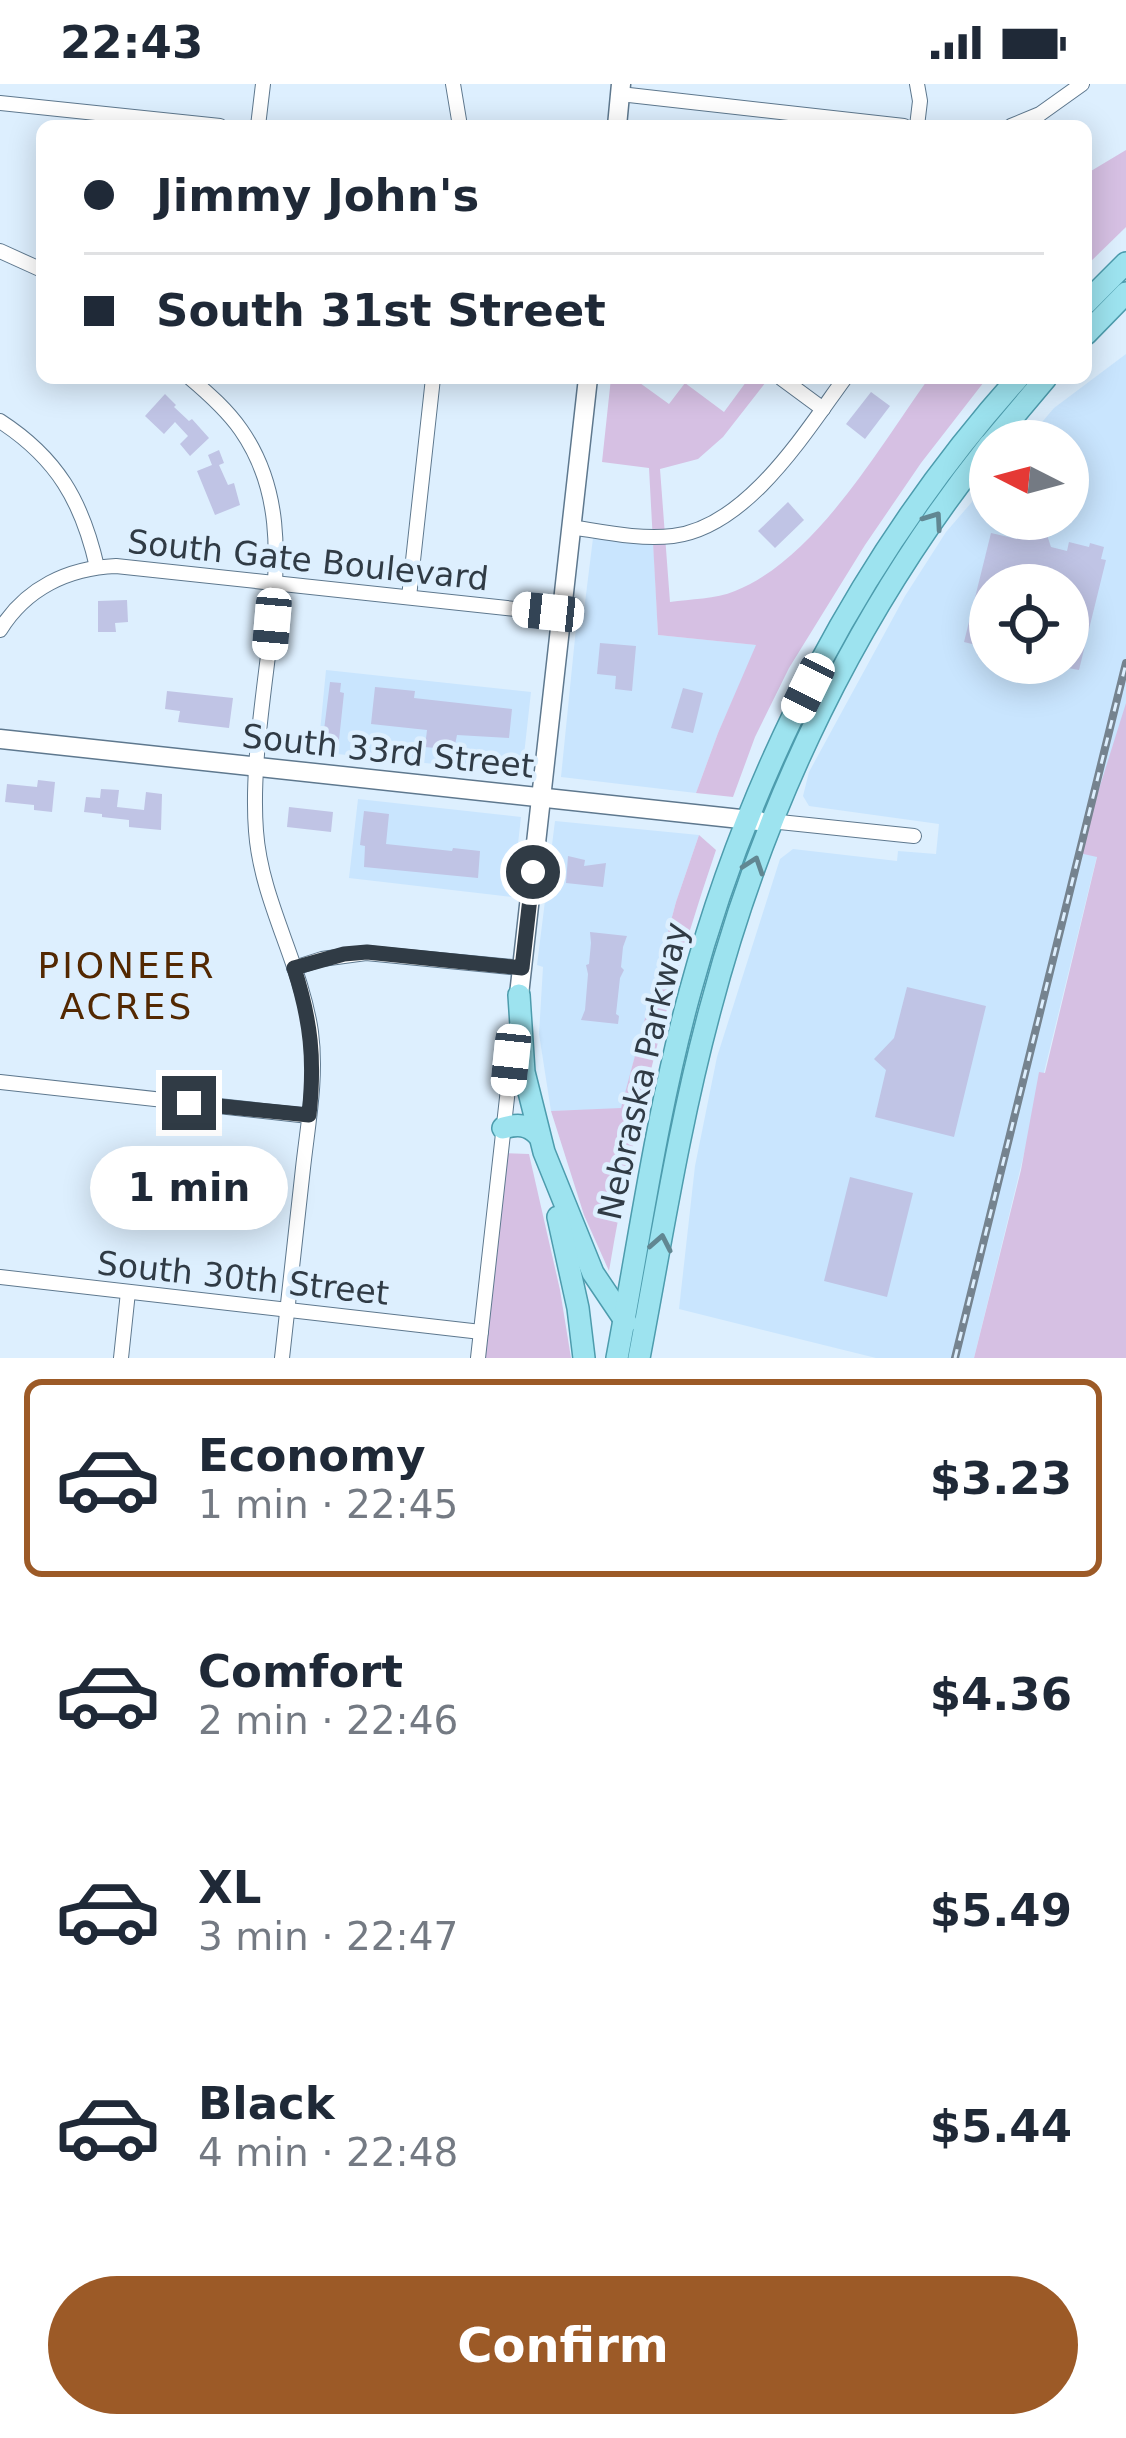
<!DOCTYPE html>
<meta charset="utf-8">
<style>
:root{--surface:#fff;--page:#f2f2f3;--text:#1f2937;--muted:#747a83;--line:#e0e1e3;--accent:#9c5a27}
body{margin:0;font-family:"DejaVu Sans",sans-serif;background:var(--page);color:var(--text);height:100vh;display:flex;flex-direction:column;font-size:45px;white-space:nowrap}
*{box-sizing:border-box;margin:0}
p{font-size:39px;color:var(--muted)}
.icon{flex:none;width:66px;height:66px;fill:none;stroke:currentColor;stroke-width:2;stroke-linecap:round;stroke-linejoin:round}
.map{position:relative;height:1274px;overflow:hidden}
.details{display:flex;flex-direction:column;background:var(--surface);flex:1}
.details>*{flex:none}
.hud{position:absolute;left:36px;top:36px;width:1056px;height:264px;border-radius:18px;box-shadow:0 6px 30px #0003;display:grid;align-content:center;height:264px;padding:0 48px;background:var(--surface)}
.needle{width:78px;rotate:276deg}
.fabs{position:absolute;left:969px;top:336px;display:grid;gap:24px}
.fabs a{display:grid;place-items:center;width:120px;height:120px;border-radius:50%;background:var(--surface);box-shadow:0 6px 30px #0003;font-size:60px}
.end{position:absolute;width:54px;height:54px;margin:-27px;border:15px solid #303b45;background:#fff;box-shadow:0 0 0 6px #fff}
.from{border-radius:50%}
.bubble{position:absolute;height:84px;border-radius:42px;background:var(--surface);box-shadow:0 6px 30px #0003;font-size:39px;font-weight:600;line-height:84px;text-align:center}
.car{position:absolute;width:36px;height:72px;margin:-36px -18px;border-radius:15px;box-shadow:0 0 9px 3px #0007;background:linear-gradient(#fff 24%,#345 0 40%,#fff 0 76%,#345 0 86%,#fff 0)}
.hud b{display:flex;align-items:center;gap:42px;height:114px;font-size:45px}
.hud b+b{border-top:3px solid var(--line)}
.hud i{width:30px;height:30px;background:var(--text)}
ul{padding:21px 0 0;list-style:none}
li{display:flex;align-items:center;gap:36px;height:198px;margin:0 24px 18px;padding:0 24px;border:6px solid transparent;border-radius:18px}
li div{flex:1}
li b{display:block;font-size:45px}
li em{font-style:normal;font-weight:600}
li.selected{border-color:var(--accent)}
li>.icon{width:108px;height:108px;stroke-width:1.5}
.button{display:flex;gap:24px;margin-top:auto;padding:24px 48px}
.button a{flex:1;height:138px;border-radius:72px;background:var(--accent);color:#fff;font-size:48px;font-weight:600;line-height:138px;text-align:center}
.status{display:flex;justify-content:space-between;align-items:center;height:84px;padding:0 60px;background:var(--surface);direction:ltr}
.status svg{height:33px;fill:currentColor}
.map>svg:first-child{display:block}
.built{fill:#c9e5fe;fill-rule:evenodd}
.green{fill:#d6c0e3}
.building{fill:#c0c4e5}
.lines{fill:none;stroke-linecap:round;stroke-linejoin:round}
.minor-casing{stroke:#5e788e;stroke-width:16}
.secondary-casing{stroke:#5e788e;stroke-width:21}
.primary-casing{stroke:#4d9cad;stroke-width:24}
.minor{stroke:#fff;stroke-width:14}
.secondary{stroke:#fff;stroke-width:18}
.primary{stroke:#9de3ef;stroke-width:21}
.rail-casing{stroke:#75838f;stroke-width:8}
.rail{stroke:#ddeffe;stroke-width:3;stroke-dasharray:9;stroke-linecap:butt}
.oneway{stroke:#618792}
.route{stroke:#303b45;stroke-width:15}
.labels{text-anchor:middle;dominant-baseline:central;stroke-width:9;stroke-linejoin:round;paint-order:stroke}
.street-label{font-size:33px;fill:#303b45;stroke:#ddeffe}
.neighbourhood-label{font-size:36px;letter-spacing:3px;fill:#532801;stroke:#ddeffe}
</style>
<div class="status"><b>22:43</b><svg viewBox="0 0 49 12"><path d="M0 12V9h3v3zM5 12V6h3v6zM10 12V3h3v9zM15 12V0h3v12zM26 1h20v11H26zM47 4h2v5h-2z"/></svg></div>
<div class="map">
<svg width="1126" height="1274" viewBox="0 0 1126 1274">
<rect width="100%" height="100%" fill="#ddeffe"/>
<g class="built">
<path d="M1126,270V667L1096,776L974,1274H876L679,1225L695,1082L717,973L780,775L793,765L897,777L898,767L936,770L939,740L809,722L803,712L809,688L905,512L946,448L990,397V435H1068V357H1026L1054,324ZM990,501H1068V579H990Z"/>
<path d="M594,446L653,452L658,551L757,561L718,649L696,709L561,693L576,544L582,543Z"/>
<path d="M326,586L531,608L522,689L318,668Z"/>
<path d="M358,715L521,733L512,813L349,794Z"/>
<path d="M555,737L699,751L676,818L621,1025L551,1027L539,950L543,883L537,881Z"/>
</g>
<g class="green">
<path d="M1126,66V143L1086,182V90Z"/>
<path d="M611,294H633L669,320L685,299L724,328L749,294H769L723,353L698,375L660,385L670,518C690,515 716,515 735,507C816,475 879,363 929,294H987L921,379L865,461L789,584L755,653L733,713L696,709L718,649L756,561L658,551L649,384L602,378Z"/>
<path d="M1126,619V1274H974L1021,1086L1039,988L1045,989L1097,773L1079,769Z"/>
<path d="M699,751L716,766C669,904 633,1043 609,1187L584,1131L551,1027L621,1024L676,818Z"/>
<path d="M501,1069L529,1070L560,1206L571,1274H478Z"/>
</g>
<g class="building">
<path d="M871,308L890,322L865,355L846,340Z"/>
<path d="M165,310L176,321L174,323L189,337L192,335L209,354L190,372L180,360L188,352L175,338L164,350L145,332Z"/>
<path d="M219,366L224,379L219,381L228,401L234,399L240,421L215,431L197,387L212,381L208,371Z"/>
<path d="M788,418L804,436L775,464L758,447Z"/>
<path d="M1037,440L1044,442L1051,463L1067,467L1069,458L1089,463L1090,459L1104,463L1101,475L1106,476L1079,586L1068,584V501H990V574L977,571L980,562L964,558L991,449L1017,455L1020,442L1036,446Z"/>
<path d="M127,516L128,538L115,539L116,548H98V517Z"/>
<path d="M600,559L636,562L632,607L615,605L616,592L597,590Z"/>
<path d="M330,598L341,599L340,608L344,609L339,656L323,654Z"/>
<path d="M375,603L415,607L414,614L512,625L509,654L457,651L454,666L425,663L427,646L371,640Z"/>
<path d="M683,604L703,609L693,649L671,644Z"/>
<path d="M167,607L233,614L229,644L178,638L180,627L165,625Z"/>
<path d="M38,696L55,698L52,728L34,726V721L5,718L7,700L37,703Z"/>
<path d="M101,705L119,706L117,723L144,726L146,708L162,710L161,746L129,743V736L102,733V730L84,728L86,713L100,714Z"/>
<path d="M289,723L333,728L331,748L287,743Z"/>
<path d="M364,727L389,730L386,760L452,767L453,764L480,767L478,794L364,783L365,762L360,761Z"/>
<path d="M568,772L585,776L584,782L606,779L603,803L566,799Z"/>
<path d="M590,848L627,852L623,863L621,883L624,886L620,894L616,930L619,932L618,940L581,936L585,926L588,890L586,881L589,880L591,859Z"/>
<path d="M907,903L986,922L954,1053L875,1033L886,986L874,975L894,954Z"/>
<path d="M850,1093L913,1109L887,1213L824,1197Z"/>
</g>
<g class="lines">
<defs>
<g id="minor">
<path d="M453,0L460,42"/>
<path d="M620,10L904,42"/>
<path d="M0,19L220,42"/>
<path d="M258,42L263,0"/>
<path d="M917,42L920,17L917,0"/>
<path d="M1011,42L1040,30L1082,0"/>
<path d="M0,167L42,186"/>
<path d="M190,294C209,310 227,326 241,346C282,405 278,470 272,538C265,603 251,683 256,747C261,817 301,879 311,948C317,993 308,1039 303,1084C296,1147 289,1211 282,1274"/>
<path d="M781,294L823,325"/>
<path d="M0,337C57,374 82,417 97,483"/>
<path d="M571,443C604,448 640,456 673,452C747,443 804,350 845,294"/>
<path d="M409,513L433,294"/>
<path d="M0,546C26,504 68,484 116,482L562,530"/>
<path d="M770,737L914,752"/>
<path d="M294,884L322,875L366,869L522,884"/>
<path d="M0,998L309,1032"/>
<path d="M0,1193L481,1248"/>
<path d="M121,1274L128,1208"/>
<path d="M478,1274L514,951"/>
</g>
<g id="secondary">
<path d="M617,42L621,0"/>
<path d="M0,655L759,737"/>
<path d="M519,911L588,294"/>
</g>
<g id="primary">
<path d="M1086,219L1126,179"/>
<path d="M1086,250L1126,209"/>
<path d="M993,357L1046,294"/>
<path d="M519,911L524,988L544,1068L593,1189L626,1238"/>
<path d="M503,1044C517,1040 528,1040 538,1051"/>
<path d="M558,1133L578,1224L584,1274"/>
<path d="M617,1274C640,1152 657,1028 690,908C751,683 862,468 1018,294"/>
<path d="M639,1274C661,1158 679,1041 710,926C764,720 857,527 990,360"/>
</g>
</defs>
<use href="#minor" class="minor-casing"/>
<use href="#secondary" class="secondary-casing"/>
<use href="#primary" class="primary-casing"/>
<use href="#minor" class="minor"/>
<use href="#secondary" class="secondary"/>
<use href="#primary" class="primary"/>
<defs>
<path id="rail" d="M955,1274L1126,579"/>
</defs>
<use href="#rail" class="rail-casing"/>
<use href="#rail" class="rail"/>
</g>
<defs><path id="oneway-chevron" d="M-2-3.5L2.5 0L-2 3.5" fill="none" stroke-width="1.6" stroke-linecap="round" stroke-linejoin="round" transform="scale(3)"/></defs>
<g class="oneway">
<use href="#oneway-chevron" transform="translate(934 436) rotate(-55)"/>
<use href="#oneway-chevron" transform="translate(754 781) rotate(-71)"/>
<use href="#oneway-chevron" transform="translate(661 1159) rotate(-79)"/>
</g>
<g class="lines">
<path class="route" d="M189,1019L309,1031C315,976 311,937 294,884L344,870L367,868L522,884L533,788"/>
</g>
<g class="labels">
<g class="street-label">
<text transform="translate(308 476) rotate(6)">South Gate Boulevard</text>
<text transform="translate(388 667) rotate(6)">South 33rd Street</text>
<text transform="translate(643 987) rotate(-77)">Nebraska Parkway</text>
<text transform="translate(243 1194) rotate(6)">South 30th Street</text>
</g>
<g class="neighbourhood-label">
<text x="127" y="881">PIONEER<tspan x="127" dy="41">ACRES</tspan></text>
</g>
</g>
</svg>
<div class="fabs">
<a><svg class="needle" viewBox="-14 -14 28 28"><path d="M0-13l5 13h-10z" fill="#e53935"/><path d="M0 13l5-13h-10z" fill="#747a83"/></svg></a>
<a><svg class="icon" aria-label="locate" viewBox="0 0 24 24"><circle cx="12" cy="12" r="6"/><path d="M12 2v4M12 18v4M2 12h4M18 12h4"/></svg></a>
</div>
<i class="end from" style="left:533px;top:788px"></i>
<i class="end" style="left:189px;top:1019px"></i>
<div class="bubble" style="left:90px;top:1062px;width:198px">1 min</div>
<i class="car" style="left:548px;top:528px;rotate:276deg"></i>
<i class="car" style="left:272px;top:540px;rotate:185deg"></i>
<i class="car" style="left:808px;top:604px;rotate:206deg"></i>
<i class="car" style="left:511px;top:976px;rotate:186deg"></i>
<div class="hud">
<b><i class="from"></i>Jimmy John's</b>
<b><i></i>South 31st Street</b>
</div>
</div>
<section class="details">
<ul>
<li class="selected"><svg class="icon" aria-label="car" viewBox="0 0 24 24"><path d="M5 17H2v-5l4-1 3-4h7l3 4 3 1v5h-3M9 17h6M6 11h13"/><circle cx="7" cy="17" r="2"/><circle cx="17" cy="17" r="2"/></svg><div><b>Economy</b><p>1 min · 22:45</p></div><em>$3.23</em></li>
<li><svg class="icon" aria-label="car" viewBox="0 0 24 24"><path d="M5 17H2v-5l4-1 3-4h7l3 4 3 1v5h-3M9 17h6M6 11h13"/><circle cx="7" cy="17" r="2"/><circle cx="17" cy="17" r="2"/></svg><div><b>Comfort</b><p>2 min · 22:46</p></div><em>$4.36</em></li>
<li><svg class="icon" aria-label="car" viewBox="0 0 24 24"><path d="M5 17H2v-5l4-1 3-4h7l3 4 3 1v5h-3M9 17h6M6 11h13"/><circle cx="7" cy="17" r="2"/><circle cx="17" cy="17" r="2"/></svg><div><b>XL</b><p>3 min · 22:47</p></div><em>$5.49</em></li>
<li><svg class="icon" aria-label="car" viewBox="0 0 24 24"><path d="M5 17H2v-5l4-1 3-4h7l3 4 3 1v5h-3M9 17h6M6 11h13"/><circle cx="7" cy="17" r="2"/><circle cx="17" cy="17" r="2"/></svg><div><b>Black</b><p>4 min · 22:48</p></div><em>$5.44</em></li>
</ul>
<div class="button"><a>Confirm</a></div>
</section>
